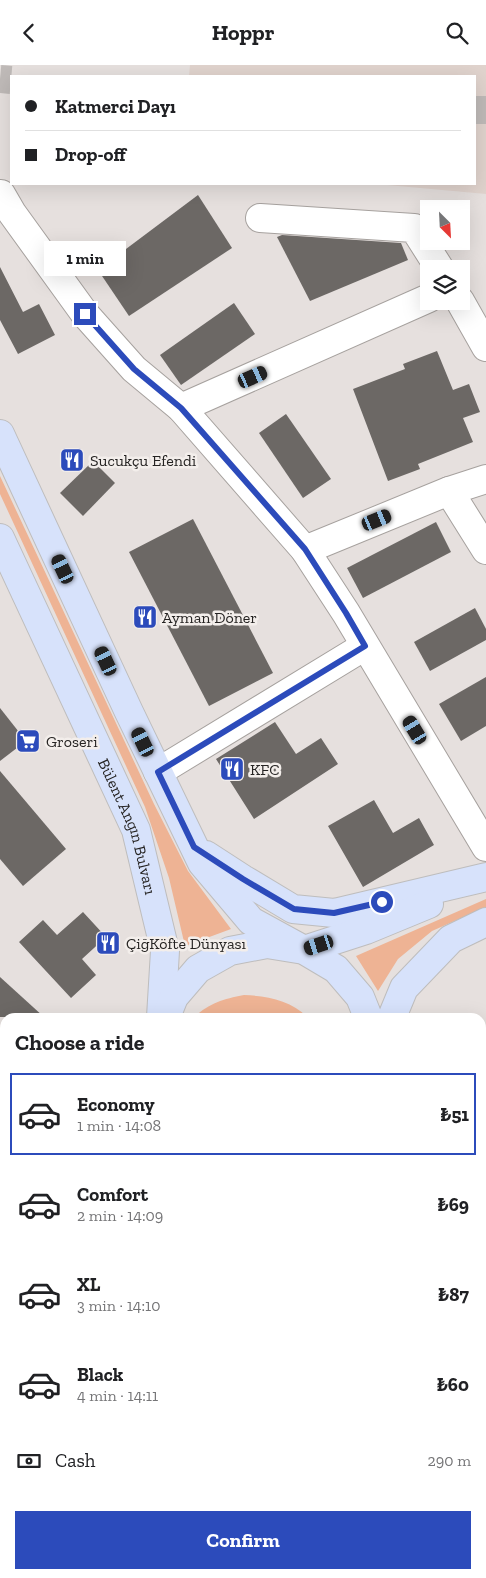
<!DOCTYPE html>
<meta charset="utf-8">
<style>
:root{--surface:#fff;--page:#f2f2f2;--text:#202124;--muted:#757577;--line:#e0e0e0;--accent:#2c4bbb}
body{margin:0;font-family:"Zilla Slab",serif;background:var(--page);color:var(--text);height:100vh;display:flex;flex-direction:column;font-size:19px;white-space:nowrap}
*{box-sizing:border-box;margin:0}
p{font-size:16px;color:var(--muted)}
.icon{flex:none;width:28px;height:28px;fill:none;stroke:currentColor;stroke-width:2;stroke-linecap:round;stroke-linejoin:round}
.map{position:relative;flex:1;overflow:hidden}
.sheet{position:absolute;left:0px;top:948px;width:486px;height:566px;display:flex;flex-direction:column;background:var(--surface);border-radius:15px 15px 0 0;box-shadow:0 5px 20px #0002}
.sheet>*{flex:none}
.top-card{position:absolute;left:10px;top:10px;width:466px;height:110px;border-radius:0px;box-shadow:0 5px 20px #0002;display:grid;align-content:center;height:110px;padding:0 15px;background:var(--surface)}
.needle{width:32px;rotate:156deg}
.fabs{position:absolute;left:420px;top:135px;display:grid;gap:10px}
.fabs a{display:grid;place-items:center;width:50px;height:50px;border-radius:0px;background:var(--surface);box-shadow:0 5px 20px #0002;font-size:25px}
.end{position:absolute;width:22px;height:22px;margin:-11px;border:6px solid #2c4bbb;background:#fff;box-shadow:0 0 0 2px #fff}
.from{border-radius:50%}
.bubble{position:absolute;height:35px;border-radius:0px;background:var(--surface);box-shadow:0 5px 20px #0002;font-size:16px;font-weight:700;line-height:35px;text-align:center}
.car{position:absolute;width:15px;height:30px;margin:-15px -8px;border-radius:6px;box-shadow:0 0 4px 1px #0007;background:linear-gradient(#222 24%,#8ab4d8 0 40%,#222 0 76%,#8ab4d8 0 86%,#222 0)}
.top-card b{display:flex;align-items:center;gap:18px;height:48px;font-size:19px}
.top-card b+b{border-top:1px solid var(--line)}
.top-card i{width:12px;height:12px;background:var(--text)}
ul{padding:0;list-style:none}
li{display:flex;align-items:center;gap:15px;height:82px;margin:0 10px 8px;padding:0 5px;border:2px solid transparent;border-radius:0px}
li div{flex:1}
li b{display:block;font-size:19px}
li em{font-style:normal;font-weight:700}
li.active{border-color:var(--accent)}
li>.icon{width:45px;height:45px;stroke-width:1.5}
h2{padding:0 15px;font-size:22px;line-height:60px}
.pay{display:flex;align-items:center;gap:12px;height:55px;padding:0 15px;font-size:19px}
.pay p{margin-inline-start:auto}
.action{display:flex;gap:10px;margin-top:auto;padding:10px 15px}
.action a{flex:1;height:58px;border-radius:0px;background:var(--accent);color:#fff;font-size:20px;font-weight:700;line-height:58px;text-align:center}
header{display:flex;justify-content:space-between;align-items:center;height:65px;padding:0 15px;background:var(--surface);font-size:22px;font-weight:700}
.map>svg:first-child{display:block}
.built{fill:#e0d3cd}
.green{fill:#eeb394}
.building{fill:#6c6865}
.lines{fill:none;stroke-linecap:round;stroke-linejoin:round}
.highway-tunnel{stroke:#bfbab8;stroke-width:28;stroke-dasharray:28 14;stroke-linecap:butt}
.minor-casing{stroke:#a6a19e;stroke-width:30}
.major-casing{stroke:#bebdbd;stroke-width:30}
.minor{stroke:#fff;stroke-width:28}
.major{stroke:#d7e2fb;stroke-width:28}
.route{stroke:#2c4bbb;stroke-width:6}
.labels{text-anchor:middle;dominant-baseline:central;stroke-width:5;stroke-linejoin:round;paint-order:stroke}
.poi-label{font-size:16px;fill:#252322;stroke:#f3eeeb;text-anchor:start}
.street-label{font-size:16px;fill:#252322;stroke:#f3eeeb}
</style>
<header><svg class="icon" aria-label="back" viewBox="0 0 24 24"><path d="M15 5l-7 7 7 7"/></svg>Hoppr<svg class="icon" aria-label="search" viewBox="0 0 24 24"><circle cx="10" cy="10" r="6"/><path d="M15 15l6 6"/></svg></header>
<div class="map">
<svg width="486" height="1513" viewBox="0 0 486 1513">
<rect width="100%" height="100%" fill="#e6e0de"/>
<path class="built" d="M190,0H486V129L376,119H475V11H189Z"/>
<g class="green">
<path d="M0,411L154,739L188,806L231,864L185,881L169,813L145,742L0,429Z"/>
<path d="M486,834V842L432,866L398,894L378,926L356,891Z"/>
<path d="M244,930C267,931 291,935 307,952H194C210,938 223,934 244,930Z"/>
</g>
<g class="building">
<path d="M198,130L232,183L129,251L98,205Z"/>
<path d="M282,170L401,178L408,195L310,236L277,172Z"/>
<path d="M0,202L23,247L39,239L55,270L18,289L0,255Z"/>
<path d="M234,238L255,269L181,320L160,290Z"/>
<path d="M437,286L453,325L469,319L480,347L463,353L473,377L418,399L420,404L388,416L353,324L405,304L403,299Z"/>
<path d="M286,349L331,414L303,433L259,368Z"/>
<path d="M93,396L115,418L83,451L60,428Z"/>
<path d="M193,454L273,608L209,641L129,487Z"/>
<path d="M436,457L451,487L363,533L347,503Z"/>
<path d="M475,543L486,564V575L430,606L414,577Z"/>
<path d="M486,612V661L461,676L439,639Z"/>
<path d="M0,643L26,676L0,696Z"/>
<path d="M275,657L296,689L321,673L338,699L254,754L216,694Z"/>
<path d="M0,706L66,784L23,821L0,794Z"/>
<path d="M374,735L393,768L419,753L434,780L363,822L328,761Z"/>
<path d="M83,847L106,872L82,894L96,910L71,933L19,877L43,855L57,870Z"/>
<path d="M0,912L44,952H0Z"/>
</g>
<g class="lines">
<g class="highway-tunnel">
<path d="M0,14L11,15"/>
<path d="M475,45H486"/>
</g>
<defs>
<g id="minor">
<path d="M1,129L12,148L85,249L134,304L181,343L305,485L346,548L486,782"/>
<path d="M260,153L414,163L440,204"/>
<path d="M460,236L486,282"/>
<path d="M181,343L429,233"/>
<path d="M449,426L486,485"/>
<path d="M305,485L449,426L486,414"/>
<path d="M158,707L365,581"/>
<path d="M0,1198L5,1207"/>
<path d="M0,1291L5,1288"/>
</g>
<g id="major">
<path d="M0,369L129,647L202,798L251,856L304,885"/>
<path id="s1" d="M0,473L136,765L165,886L161,952"/>
<path d="M206,790L243,814L293,844L334,848L486,812"/>
<path d="M304,885L366,865L429,839"/>
<path d="M166,952L174,932L198,904L230,886L267,879L304,885L336,904L360,932L368,952"/>
<path d="M392,952L404,923L451,874L486,857"/>
<path d="M0,1125L5,1121"/>
<path d="M0,1182L5,1179"/>
<path d="M408,1509L410,1513"/>
<path d="M454,1509L456,1513"/>
</g>
</defs>
<use href="#minor" class="minor-casing"/>
<use href="#major" class="major-casing"/>
<use href="#minor" class="minor"/>
<use href="#major" class="major"/>
</g>
<g class="lines">
<path class="route" d="M85,249L134,304L181,343L305,484L346,548L365,581L158,707L194,782L243,814L294,844L334,848L382,837"/>
</g>
<defs>
<symbol id="restaurant-square" viewBox="-11 -11 22 22"><rect x="-9" y="-9" width="18" height="18" rx="4" fill="#2c4bbb" stroke="#f3eeeb"/><path d="M-5-6h1v4h1v-4h1v4h1v-4h1v5L-1.5 .5V6h-2V.5L-5-1ZM5-6V6H3V1.5H1.5Q1.5-4 5-6Z" fill="#fff"/></symbol>
<symbol id="supermarket-square" viewBox="-11 -11 22 22"><rect x="-9" y="-9" width="18" height="18" rx="4" fill="#2c4bbb" stroke="#f3eeeb"/><path d="M-6-5.5h2.5l.6 2H6L4.5 2H-2.5L-4.4-4H-6ZM-1.5 3.2a1.3 1.3 0 1 0 .1 0ZM3 3.2a1.3 1.3 0 1 0 .1 0Z" fill="#fff"/></symbol>
</defs>
<g fill-rule="evenodd">
<use href="#restaurant-square" x="58" y="381" width="28" height="28"/>
<use href="#restaurant-square" x="131" y="538" width="28" height="28"/>
<use href="#supermarket-square" x="14" y="662" width="28" height="28"/>
<use href="#restaurant-square" x="218" y="690" width="28" height="28"/>
<use href="#restaurant-square" x="94" y="864" width="28" height="28"/>
</g>
<g class="labels">
<g class="poi-label">
<text x="90" y="395">Sucukçu Efendi</text>
<text x="162" y="552">Ayman Döner</text>
<text x="46" y="676">Groseri</text>
<text x="250" y="704">KFC</text>
<text x="126" y="878">ÇiğKöfte Dünyası</text>
</g>
<g class="street-label">
<text stroke="none"><textPath href="#s1" startOffset="316">Bülent Angın Bulvarı</textPath></text>
</g>
</g>
</svg>
<div class="fabs">
<a><svg class="needle" viewBox="-14 -14 28 28"><path d="M0-13l5 13h-10z" fill="#e53935"/><path d="M0 13l5-13h-10z" fill="#757577"/></svg></a>
<a><svg class="icon" aria-label="layers" viewBox="0 0 24 24"><path d="M12 4l9 5-9 5-9-5zM3 14l9 5 9-5"/></svg></a>
</div>
<i class="end from" style="left:382px;top:837px"></i>
<i class="end" style="left:85px;top:249px"></i>
<div class="bubble" style="left:44px;top:176px;width:82px">1 min</div>
<i class="car" style="left:253px;top:312px;rotate:66deg"></i>
<i class="car" style="left:377px;top:455px;rotate:68deg"></i>
<i class="car" style="left:63px;top:504px;rotate:335deg"></i>
<i class="car" style="left:106px;top:596px;rotate:335deg"></i>
<i class="car" style="left:415px;top:665px;rotate:329deg"></i>
<i class="car" style="left:143px;top:677px;rotate:334deg"></i>
<i class="car" style="left:319px;top:880px;rotate:252deg"></i>
<div class="top-card">
<b><i class="from"></i>Katmerci Dayı</b>
<b><i></i>Drop-off</b>
</div>
<section class="sheet">
<h2>Choose a ride</h2>
<ul>
<li class="active"><svg class="icon" aria-label="car" viewBox="0 0 24 24"><path d="M5 17H2v-5l4-1 3-4h7l3 4 3 1v5h-3M9 17h6M6 11h13"/><circle cx="7" cy="17" r="2"/><circle cx="17" cy="17" r="2"/></svg><div><b>Economy</b><p>1 min · 14:08</p></div><em>₺51</em></li>
<li><svg class="icon" aria-label="car" viewBox="0 0 24 24"><path d="M5 17H2v-5l4-1 3-4h7l3 4 3 1v5h-3M9 17h6M6 11h13"/><circle cx="7" cy="17" r="2"/><circle cx="17" cy="17" r="2"/></svg><div><b>Comfort</b><p>2 min · 14:09</p></div><em>₺69</em></li>
<li><svg class="icon" aria-label="car" viewBox="0 0 24 24"><path d="M5 17H2v-5l4-1 3-4h7l3 4 3 1v5h-3M9 17h6M6 11h13"/><circle cx="7" cy="17" r="2"/><circle cx="17" cy="17" r="2"/></svg><div><b>XL</b><p>3 min · 14:10</p></div><em>₺87</em></li>
<li><svg class="icon" aria-label="car" viewBox="0 0 24 24"><path d="M5 17H2v-5l4-1 3-4h7l3 4 3 1v5h-3M9 17h6M6 11h13"/><circle cx="7" cy="17" r="2"/><circle cx="17" cy="17" r="2"/></svg><div><b>Black</b><p>4 min · 14:11</p></div><em>₺60</em></li>
</ul>
<div class="pay"><svg class="icon" aria-label="cash" viewBox="0 0 24 24"><path d="M3 7h18v10H3z"/><circle cx="12" cy="12" r="2"/></svg>Cash<p>290 m</p></div>
<div class="action"><a>Confirm</a></div>
</section>
</div>
